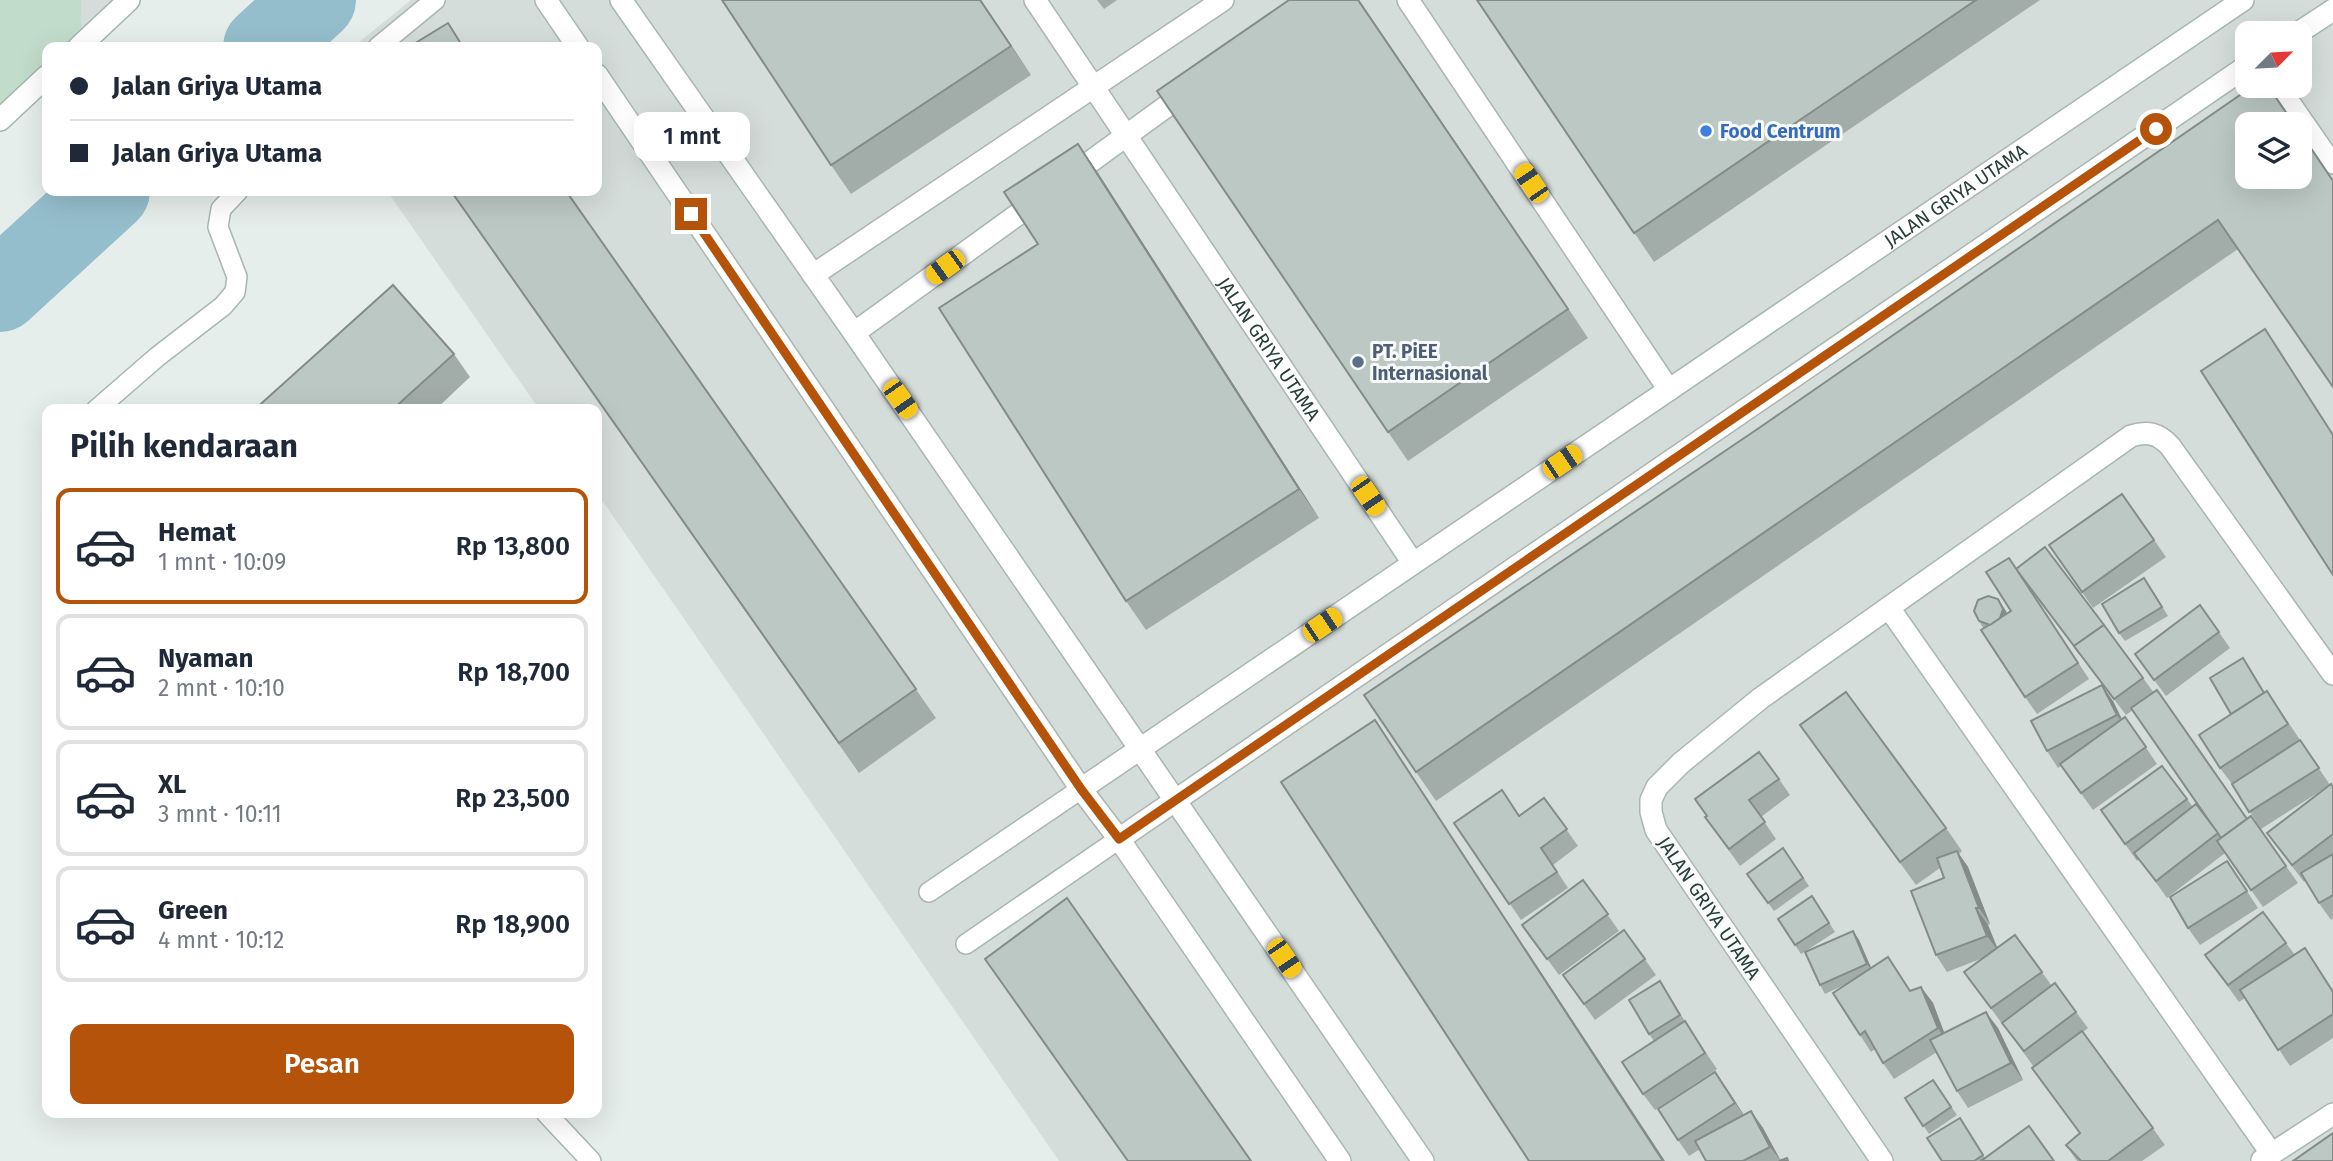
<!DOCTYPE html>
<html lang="id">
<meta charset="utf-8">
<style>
:root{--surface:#fff;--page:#f2f2f3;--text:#1f2937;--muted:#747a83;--line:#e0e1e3;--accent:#b45309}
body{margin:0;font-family:"Fira Sans",sans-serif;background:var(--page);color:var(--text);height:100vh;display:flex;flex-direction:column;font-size:26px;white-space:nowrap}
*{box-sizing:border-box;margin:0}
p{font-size:23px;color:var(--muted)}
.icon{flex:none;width:38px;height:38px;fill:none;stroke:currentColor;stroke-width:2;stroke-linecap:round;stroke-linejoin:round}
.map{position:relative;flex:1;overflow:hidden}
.side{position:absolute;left:42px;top:404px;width:560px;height:714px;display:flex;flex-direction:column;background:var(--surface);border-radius:14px;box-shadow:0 7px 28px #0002}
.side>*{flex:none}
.guide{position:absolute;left:42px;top:42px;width:560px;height:154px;border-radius:14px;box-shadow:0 7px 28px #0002;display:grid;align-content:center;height:154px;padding:0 28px;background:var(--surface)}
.needle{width:46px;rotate:66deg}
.tools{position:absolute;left:2235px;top:21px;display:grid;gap:14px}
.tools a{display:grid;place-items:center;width:77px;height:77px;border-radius:14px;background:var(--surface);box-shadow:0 7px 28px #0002;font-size:35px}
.end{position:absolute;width:32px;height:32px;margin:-16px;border:9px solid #b45309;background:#fff;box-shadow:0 0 0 4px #fff}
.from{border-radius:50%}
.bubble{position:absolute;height:49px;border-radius:14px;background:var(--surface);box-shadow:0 7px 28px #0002;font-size:23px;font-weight:600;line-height:49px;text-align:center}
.car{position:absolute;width:21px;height:42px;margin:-21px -10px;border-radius:9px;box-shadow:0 0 5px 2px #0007;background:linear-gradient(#f5c518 24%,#345 0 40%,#f5c518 0 76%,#345 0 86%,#f5c518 0)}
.guide b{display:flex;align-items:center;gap:24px;height:66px;font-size:26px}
.guide b+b{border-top:2px solid var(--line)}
.guide i{width:18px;height:18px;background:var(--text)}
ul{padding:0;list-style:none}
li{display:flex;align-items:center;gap:21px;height:116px;margin:0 14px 10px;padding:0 14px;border:4px solid var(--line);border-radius:14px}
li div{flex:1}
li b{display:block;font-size:26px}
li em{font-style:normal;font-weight:600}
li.active{border-color:var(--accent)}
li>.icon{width:63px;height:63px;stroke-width:1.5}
h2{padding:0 28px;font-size:32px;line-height:84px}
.button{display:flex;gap:14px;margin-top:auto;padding:14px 28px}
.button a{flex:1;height:80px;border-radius:14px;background:var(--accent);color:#fff;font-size:28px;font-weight:600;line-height:80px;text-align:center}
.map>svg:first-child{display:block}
.built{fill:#d5ddda;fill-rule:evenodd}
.green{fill:#c2dccb}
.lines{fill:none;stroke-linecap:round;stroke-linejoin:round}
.river{stroke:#95becc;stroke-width:82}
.lane-casing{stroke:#a9b6b2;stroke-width:22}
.street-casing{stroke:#a9b6b2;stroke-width:24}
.secondary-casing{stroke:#a3b5b0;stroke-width:24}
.lane{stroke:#fff;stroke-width:19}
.street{stroke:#fff;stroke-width:21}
.secondary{stroke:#fff;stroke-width:21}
.wall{fill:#a2aca9}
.shaded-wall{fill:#848c89}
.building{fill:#bcc8c4;stroke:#848c89;stroke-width:2}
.route{stroke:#b45309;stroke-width:9}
.shop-dot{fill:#3f7fe0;stroke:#f7faf9;stroke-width:2.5}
.service-dot{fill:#5c6f8a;stroke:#f7faf9;stroke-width:2.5}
.labels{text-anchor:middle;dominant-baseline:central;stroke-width:6;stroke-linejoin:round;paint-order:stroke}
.shop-label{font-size:19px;font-weight:bold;fill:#366cbe;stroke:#f7faf9;text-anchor:start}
.street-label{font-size:19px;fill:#273e3a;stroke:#f7faf9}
.service-label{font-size:19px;font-weight:bold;fill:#4e5e75;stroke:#f7faf9;text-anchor:start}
</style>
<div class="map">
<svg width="2333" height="1161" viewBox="0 0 2333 1161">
<rect width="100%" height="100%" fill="#e6eeeb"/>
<g class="built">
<path d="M81,0H130L82,44Z"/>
<path d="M411,0H2333V1161H1059L597,493V410L539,409L387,191H597V47H353ZM2247,33H2300V86H2247ZM2247,124H2300V177H2247Z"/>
</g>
<path class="green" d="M0,0H81L82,44L79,47H47V76L0,120Z"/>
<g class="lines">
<g class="river">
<path d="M264,47L315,0"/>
<path d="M0,291L109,191"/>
</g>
<defs>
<g id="lane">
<path d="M378,47L435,0"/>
<path d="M2279,86L2333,164"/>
<path d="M96,410L157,357L223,306L235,292L237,277L218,227L221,209L238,191"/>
<path d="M929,892L1081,789"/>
<path d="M966,944L1119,839"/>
<path d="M546,1113L591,1161"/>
</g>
<g id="street">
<path d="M546,0L578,47"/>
<path d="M621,0L854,333L1423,1161"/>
<path id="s1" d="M1035,0L1413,563"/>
<path d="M1408,0L1669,390"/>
<path d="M2298,33L2333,10"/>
<path d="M597,75L1081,789L1119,839L1340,1161"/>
<path d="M1068,178L1189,90"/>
<path d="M813,275L1223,0"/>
<path d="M854,333L1042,197"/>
<path d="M1889,608L2271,1153"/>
<path id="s2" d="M1081,789L2243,0"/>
<path d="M1119,839L2247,66"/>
<path d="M2262,1160L2333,1114"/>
<path d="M1882,1161L1656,830L1651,812V800L1657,787L1681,763L1761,698L2131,436C2147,431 2158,433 2170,446L2333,674"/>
</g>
<g id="secondary">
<path d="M79,47L129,0"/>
<path d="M0,120L47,76"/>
</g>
</defs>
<use href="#lane" class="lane-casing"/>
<use href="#street" class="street-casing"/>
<use href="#secondary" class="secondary-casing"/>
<use href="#lane" class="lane"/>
<use href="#street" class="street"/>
<use href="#secondary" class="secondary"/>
</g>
<g class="wall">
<path d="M981,0L1031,75L851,194L831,165Z"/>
<path d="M1097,0H1117L1104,9Z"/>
<path d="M1359,0L1588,338L1408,461L1388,432Z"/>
<path d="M1477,0H2040L1654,262Z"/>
<path d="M2253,86L2238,249L1436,801L1416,772L1759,428Z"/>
<path d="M1078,144L1098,173L1319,518L1146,630L1126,601L1038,244Z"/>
<path d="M451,191H566L936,718L859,773Z"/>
<path d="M454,354L470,377L435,410H254Z"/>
<path d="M2122,494L2166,557L2093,608L2049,545Z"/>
<path d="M2016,569L2143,678L2247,819L2251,816L2298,883L2263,907L2225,853L2167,898L2139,859L2137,861L2101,810L2162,766L2193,807L2196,804L2221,838L2133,710L2126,715Z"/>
<path d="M2020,574L2089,679L2037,714L2025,697L1979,621L2004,608L2007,613L2011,611Z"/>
<path d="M2150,587L2168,616L2125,641L2119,633Z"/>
<path d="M2200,605L2230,648L2166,696L2135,654Z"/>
<path d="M2249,667L2264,693L2278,707L2330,785L2261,829L2232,784L2220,768L2231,714Z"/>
<path d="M2113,701L2122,719L2125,717L2157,764L2093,810L2061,766L2058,768L2047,751Z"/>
<path d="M1800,725L1946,828L1962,851L1959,854L1968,867L1990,924L1988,925L1997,948L2015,935L2052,986L2076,1012L2088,1028L2083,1032L2165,1145L2142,1161H2077L2066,1145L2080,1134L2034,1067L1964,972L1983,958L1947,972L1936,955L1944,878L1940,868L1916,885Z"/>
<path d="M1779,779L1790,795L1761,817L1776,839L1740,866L1705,817L1707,816L1695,799Z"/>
<path d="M2333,787V918L2331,920L2319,903L2306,880L2304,882L2267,833Z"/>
<path d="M1544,798L1578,846L1553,865L1568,888L1521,920L1454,823L1520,816Z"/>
<path d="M1783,848L1809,886L1774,911L1747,874Z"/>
<path d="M2227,861L2258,908L2200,945L2188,928Z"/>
<path d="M1583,880L1619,931L1559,975L1522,925Z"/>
<path d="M1812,896L1835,932L1801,954L1778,919Z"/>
<path d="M2263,912L2295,955L2305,948L2333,990V1038L2290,1066L2245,998L2239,1002L2205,955Z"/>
<path d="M1624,930L1656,975L1595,1020L1563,975Z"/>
<path d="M1853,931L1859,940L1871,968L1888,957L1910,991L1921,987L1933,1003L1944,1033L1998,1028L2023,1080L1968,1108L1957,1091L1937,1052L1894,1079L1883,1063L1875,1049L1871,1052L1860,1035L1844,985L1825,994L1820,985Z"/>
<path d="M1660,981L1686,1023L1717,1069L1655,1110L1643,1094L1654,1041L1649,1034Z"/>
<path d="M1933,1080L1957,1115L1929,1134L1905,1098Z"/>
<path d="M1727,1089L1744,1115L1751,1111L1763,1128L1780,1160L1789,1161H1706L1700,1149L1689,1156L1678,1140Z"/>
<path d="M1960,1118L1985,1158L2054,1161H1942Z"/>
</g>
<g class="shaded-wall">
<path d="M980,0H981L1031,75L1011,46Z"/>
<path d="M1358,0H1359L1588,338L1568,309Z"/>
<path d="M1078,144L1098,173L1319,518L1299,489Z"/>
<path d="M1998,599L2004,608L2009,617L2000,619Z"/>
<path d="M2102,685L2113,701L2128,732L2117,715Z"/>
<path d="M1375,720L1395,750L1665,1161H1663Z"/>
<path d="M1957,851L1968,867L1990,924L1979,908Z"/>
<path d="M1976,908L1988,925L1999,952L1987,936Z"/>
<path d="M1853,931L1859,940L1873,972L1867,964Z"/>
<path d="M1921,987L1933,1003L1949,1045L1938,1028Z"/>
<path d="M1986,1012L1998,1028L2023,1080L2011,1063Z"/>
<path d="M1715,1072L1727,1089L1747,1120L1735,1103Z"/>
<path d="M1751,1111L1763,1128L1781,1161L1770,1147Z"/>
</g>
<g class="building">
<path d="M722,0H980L1011,46L831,165Z"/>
<path d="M1289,0H1358L1568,309L1388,432L1157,91Z"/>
<path d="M1477,0H1976L1634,233Z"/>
<path d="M448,23L463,47H409Z"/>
<path d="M2253,86H2268L2294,124H2247V177H2300V132L2333,181V387L2218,220L1416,772L1364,695L1759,428Z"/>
<path d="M1078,144L1299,489L1126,601L939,308L1038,244L1004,192Z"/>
<path d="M451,191H566L916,689L839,743Z"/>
<path d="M393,285L454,354L392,410H254Z"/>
<path d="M2265,329L2333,435V575L2201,371Z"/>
<path d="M2122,494L2154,540L2082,592L2049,545Z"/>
<path d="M2045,547L2104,625L2074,646L2080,654L2016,569Z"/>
<path d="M2009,558L2078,663L2025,697L1981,630L2011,611L1986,572Z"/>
<path d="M2144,578L2162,607L2119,633L2102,604Z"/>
<path d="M1988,596L1998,599L2003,609L2000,618L1990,625L1979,621L1974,611L1978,600Z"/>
<path d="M2200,605L2219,632L2154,680L2135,654Z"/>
<path d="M2104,625L2143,678L2114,699L2074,646Z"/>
<path d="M2243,658L2264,693L2231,714L2210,678Z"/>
<path d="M2102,685L2117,715L2047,751L2031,721Z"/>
<path d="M2157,690L2247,819L2221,838L2131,708Z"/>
<path d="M2267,691L2288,724L2220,768L2199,735Z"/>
<path d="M1846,692L1946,828L1900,862L1800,725Z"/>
<path d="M2125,717L2146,747L2081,793L2060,764Z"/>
<path d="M1375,720L1663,1161H1529L1281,782Z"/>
<path d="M2300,740L2319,768L2249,812L2232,784Z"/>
<path d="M1759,752L1779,779L1749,800L1765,822L1729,849L1705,817L1707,816L1695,799Z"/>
<path d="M2162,766L2187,799L2125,844L2101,810Z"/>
<path d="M2331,784L2333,787V834L2292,865L2267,833Z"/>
<path d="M1502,790L1519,816L1544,798L1567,829L1541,848L1557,872L1509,904L1454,823Z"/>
<path d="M2196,804L2218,833L2156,881L2134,853Z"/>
<path d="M2251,816L2286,866L2251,890L2217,841Z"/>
<path d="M1783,848L1803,878L1768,903L1747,874Z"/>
<path d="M1957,851L1979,908H1976L1987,936L1936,955L1911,891L1944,878L1937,858Z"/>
<path d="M2333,854V895L2319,903L2301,873Z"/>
<path d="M2227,861L2247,891L2188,928L2170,897Z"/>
<path d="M1583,880L1608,914L1547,959L1522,925Z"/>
<path d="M1812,896L1829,923L1795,945L1778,919Z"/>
<path d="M1067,898L1251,1161H1128L985,959Z"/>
<path d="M2263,912L2286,943L2228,985L2205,955Z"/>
<path d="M1624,930L1645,959L1584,1004L1563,975Z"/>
<path d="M1853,931L1867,964L1820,985L1805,952Z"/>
<path d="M2015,935L2042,972L1991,1008L1964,972Z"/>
<path d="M2305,948L2333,992V1014L2278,1050L2240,990Z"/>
<path d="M1888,957L1910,991L1921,987L1938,1028L1883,1063L1865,1031L1860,1035L1833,993Z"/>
<path d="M1660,981L1680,1015L1649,1034L1629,1000Z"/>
<path d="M2055,983L2076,1012L2024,1051L2002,1023Z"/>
<path d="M1986,1012L2011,1063L1957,1091L1930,1040Z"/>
<path d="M1685,1021L1705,1053L1643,1094L1622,1062Z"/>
<path d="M2082,1031L2153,1128L2108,1161H2081L2066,1145L2080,1133L2032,1068Z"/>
<path d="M1715,1072L1735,1103L1678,1140L1658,1109Z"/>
<path d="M1933,1080L1951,1107L1923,1126L1905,1098Z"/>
<path d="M1751,1111L1770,1147L1743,1161H1706L1695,1141Z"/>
<path d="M1960,1118L1983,1155L1974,1161H1942L1927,1138Z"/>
<path d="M2029,1126L2054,1161H1981Z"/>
<path d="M2333,1133V1161H2293Z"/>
<path d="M1787,1158L1788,1161H1779Z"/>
</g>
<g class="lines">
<path class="route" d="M691,214L1081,789L1119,839L2156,129"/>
</g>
<circle class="shop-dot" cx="1706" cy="131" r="7"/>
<circle class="service-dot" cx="1358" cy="362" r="7"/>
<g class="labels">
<g class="shop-label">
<text x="1720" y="131">Food Centrum</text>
</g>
<g class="street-label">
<text stroke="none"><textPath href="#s2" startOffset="1057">JALAN GRIYA UTAMA</textPath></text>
<text stroke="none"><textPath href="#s1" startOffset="420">JALAN GRIYA UTAMA</textPath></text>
<text transform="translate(1709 908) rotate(56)">JALAN GRIYA UTAMA</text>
</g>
<g class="service-label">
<text x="1372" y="351">PT. PiEE<tspan x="1372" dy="22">Internasional</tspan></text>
</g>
</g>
</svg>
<div class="tools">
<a><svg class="needle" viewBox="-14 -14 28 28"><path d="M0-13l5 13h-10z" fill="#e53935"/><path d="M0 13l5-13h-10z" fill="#747a83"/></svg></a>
<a><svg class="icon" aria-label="layers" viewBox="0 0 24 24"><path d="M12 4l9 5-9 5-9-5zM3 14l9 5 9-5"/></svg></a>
</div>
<i class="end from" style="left:2156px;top:129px"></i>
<i class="end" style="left:691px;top:214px"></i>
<div class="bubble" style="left:634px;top:112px;width:116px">1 mnt</div>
<i class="car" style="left:1531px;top:183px;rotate:326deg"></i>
<i class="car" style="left:945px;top:267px;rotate:234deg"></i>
<i class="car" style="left:900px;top:399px;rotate:145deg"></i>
<i class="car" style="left:1562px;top:462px;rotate:56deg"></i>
<i class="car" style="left:1368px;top:496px;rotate:146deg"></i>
<i class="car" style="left:1322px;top:625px;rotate:56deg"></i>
<i class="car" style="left:1284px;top:958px;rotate:146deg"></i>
<div class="guide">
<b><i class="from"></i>Jalan Griya Utama</b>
<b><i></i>Jalan Griya Utama</b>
</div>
<section class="side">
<h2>Pilih kendaraan</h2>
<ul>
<li class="active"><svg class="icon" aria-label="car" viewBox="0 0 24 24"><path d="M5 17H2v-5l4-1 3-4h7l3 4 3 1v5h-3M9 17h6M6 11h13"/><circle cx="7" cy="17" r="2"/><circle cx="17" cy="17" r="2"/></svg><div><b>Hemat</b><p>1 mnt · 10:09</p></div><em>Rp 13,800</em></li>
<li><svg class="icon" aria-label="car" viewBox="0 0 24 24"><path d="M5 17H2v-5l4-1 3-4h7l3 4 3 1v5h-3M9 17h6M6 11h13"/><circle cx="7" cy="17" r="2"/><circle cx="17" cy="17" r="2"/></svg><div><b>Nyaman</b><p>2 mnt · 10:10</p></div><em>Rp 18,700</em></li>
<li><svg class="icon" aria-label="car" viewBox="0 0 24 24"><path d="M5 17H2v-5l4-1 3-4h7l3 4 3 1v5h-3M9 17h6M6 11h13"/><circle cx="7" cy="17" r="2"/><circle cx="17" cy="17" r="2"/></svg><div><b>XL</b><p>3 mnt · 10:11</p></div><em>Rp 23,500</em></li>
<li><svg class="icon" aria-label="car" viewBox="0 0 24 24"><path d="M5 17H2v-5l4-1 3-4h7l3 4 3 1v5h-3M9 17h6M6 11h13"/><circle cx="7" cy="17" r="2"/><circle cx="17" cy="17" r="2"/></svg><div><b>Green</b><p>4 mnt · 10:12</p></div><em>Rp 18,900</em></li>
</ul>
<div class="button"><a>Pesan</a></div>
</section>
</div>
